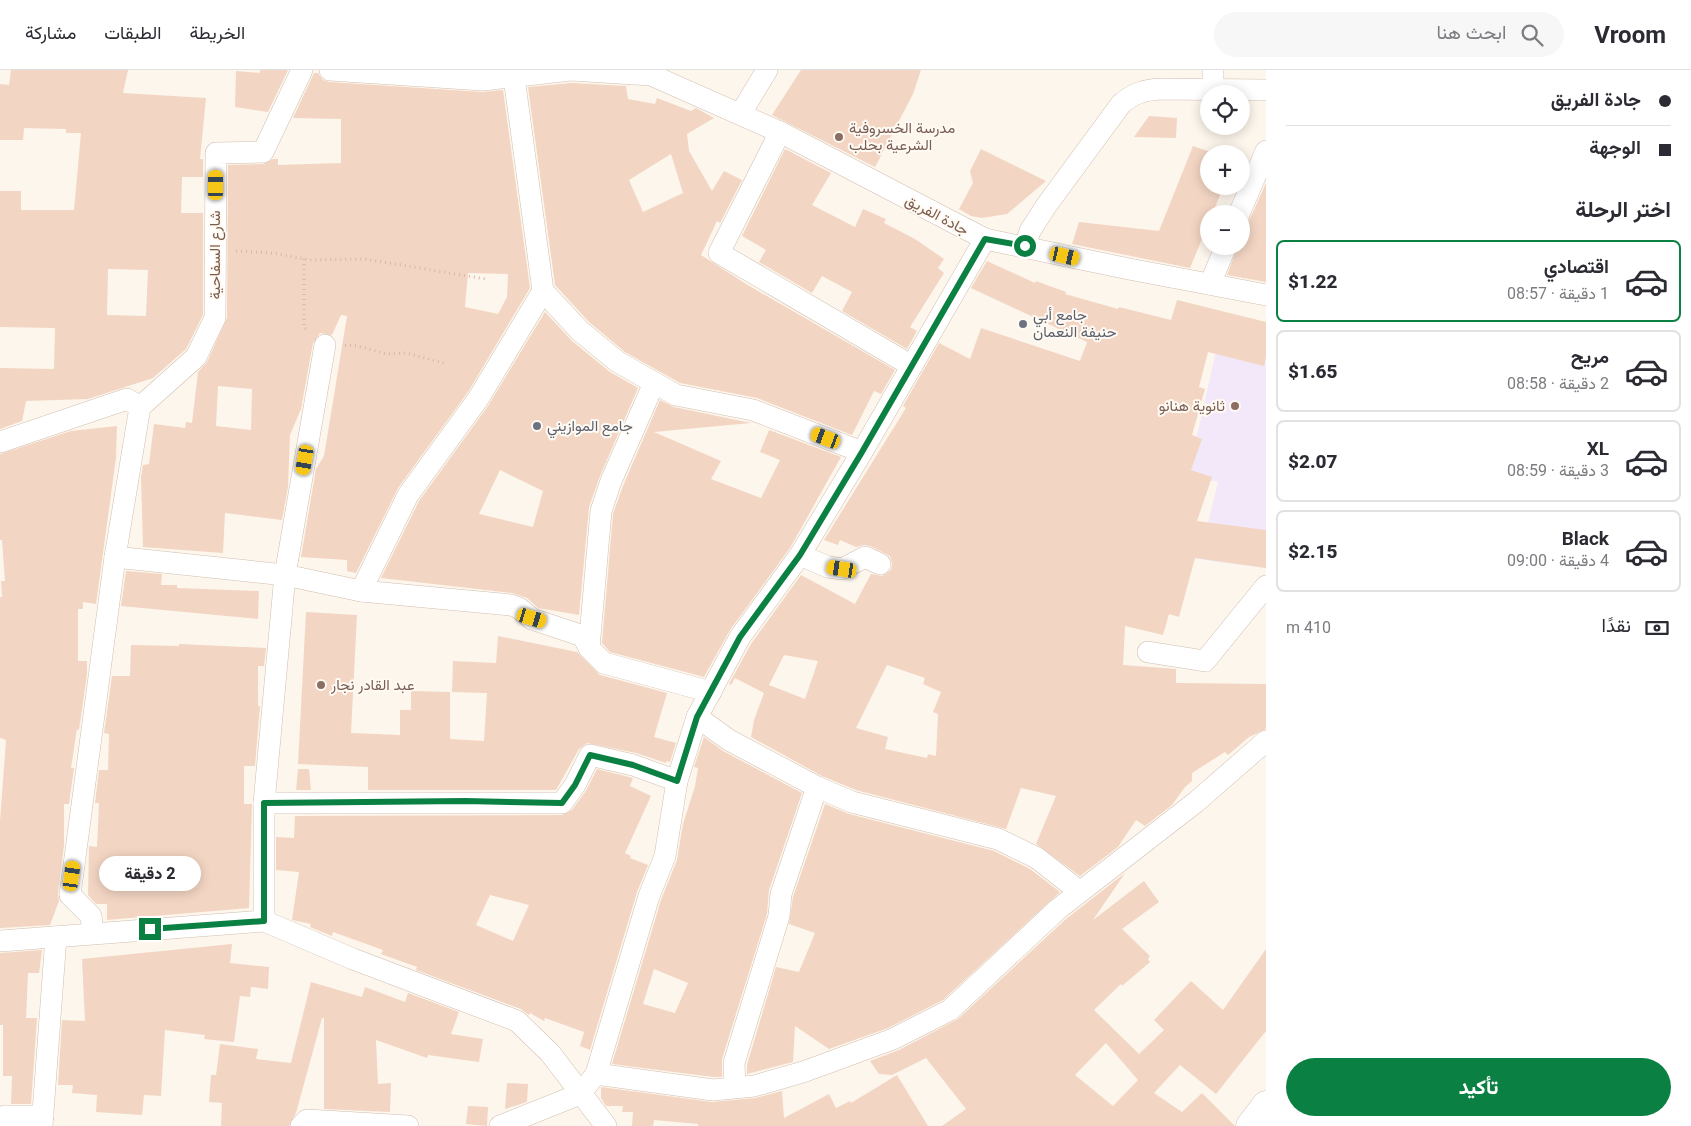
<!DOCTYPE html>
<html lang="ar">
<meta charset="utf-8">
<style>
:root{--surface:#fff;--page:#f7f7f7;--text:#2b2b33;--muted:#7c7c81;--line:#e1e1e2;--accent:#0b8043}
body{margin:0;font-family:Roboto,Vazirmatn,sans-serif;background:var(--page);color:var(--text);direction:rtl;height:100vh;display:flex;flex-direction:column;font-size:19px;white-space:nowrap}
*{box-sizing:border-box;margin:0}
p{font-size:16px;color:var(--muted)}
.icon{flex:none;width:28px;height:28px;fill:none;stroke:currentColor;stroke-width:2;stroke-linecap:round;stroke-linejoin:round}
.map{position:relative;flex:1;overflow:hidden;direction:ltr}
.sheet{display:flex;flex-direction:column;background:var(--surface);width:425px}
.sheet>*{flex:none}
.guide{display:grid;align-content:center;height:110px;padding:0 20px;background:var(--surface)}
.tools{position:absolute;left:1200px;top:15px;display:grid;gap:10px}
.tools a{display:grid;place-items:center;width:50px;height:50px;border-radius:50%;background:var(--surface);box-shadow:0 2px 12px #0003;font-size:25px}
.end{position:absolute;width:22px;height:22px;margin:-11px;border:6px solid #0b8043;background:#fff;box-shadow:0 0 0 2px #fff}
.from{border-radius:50%}
.bubble{position:absolute;height:35px;border-radius:18px;background:var(--surface);box-shadow:0 2px 12px #0003;font-size:16px;font-weight:800;line-height:35px;text-align:center;direction:rtl}
.car{position:absolute;width:15px;height:30px;margin:-15px -8px;border-radius:6px;box-shadow:0 0 4px 1px #0007;background:linear-gradient(#f5c518 24%,#345 0 40%,#f5c518 0 76%,#345 0 86%,#f5c518 0)}
.guide b{display:flex;align-items:center;gap:18px;height:48px;font-size:19px}
.guide b+b{border-top:1px solid var(--line)}
.guide i{width:12px;height:12px;background:var(--text)}
ul{padding:0;list-style:none}
li{display:flex;align-items:center;gap:15px;height:82px;margin:0 10px 8px;padding:0 10px;border:2px solid var(--line);border-radius:8px}
li div{flex:1}
li b{display:block;font-size:19px}
li em{font-style:normal;font-weight:800}
li.current{border-color:var(--accent)}
li>.icon{width:45px;height:45px;stroke-width:1.5}
h2{padding:0 20px;font-size:22px;line-height:60px}
.pay{display:flex;align-items:center;gap:12px;height:55px;padding:0 20px;font-size:19px}
.pay p{margin-inline-start:auto}
.action{display:flex;gap:10px;margin-top:auto;padding:10px 20px}
.action a{flex:1;height:58px;border-radius:30px;background:var(--accent);color:#fff;font-size:20px;font-weight:800;line-height:58px;text-align:center}
header{display:flex;align-items:center;gap:30px;box-sizing:border-box;height:70px;padding:0 25px;background:var(--surface);border-bottom:1px solid var(--line)}
header strong{font-size:24px}
nav{display:flex;gap:28px;margin-inline-start:auto;font-size:18px}
.search{width:350px;height:45px;background:var(--page);display:flex;align-items:center;gap:12px;box-sizing:border-box;padding:0 18px;border-radius:28px;color:var(--muted);font-size:19px}
main{display:flex;flex:1;min-height:0}
.map>svg:first-child{display:block}
.education{fill:#f3e8fa}
.building{fill:#f3d5c3;fill-rule:evenodd}
.lines{fill:none;stroke-linecap:round;stroke-linejoin:round}
.street-casing{stroke:#d1beb0;stroke-width:22}
.secondary-casing{stroke:#d6c0b0;stroke-width:29}
.path{stroke:#d9b8a5;stroke-width:3;stroke-dasharray:1 4;stroke-linecap:butt}
.street{stroke:#fff;stroke-width:21}
.secondary{stroke:#fff;stroke-width:28}
.route{stroke:#0b8043;stroke-width:6}
.education-dot{fill:#8d6e63;stroke:#fffaf3;stroke-width:2}
.worship-dot{fill:#6b7280;stroke:#fffaf3;stroke-width:2}
.labels{text-anchor:middle;dominant-baseline:central;stroke-width:4;stroke-linejoin:round;paint-order:stroke}
.education-label{font-size:15px;fill:#785e54;stroke:#fffaf3;text-anchor:start}
.street-label{font-size:15px;fill:#7a5c4d;stroke:#fffaf3}
.worship-label{font-size:15px;fill:#5b616d;stroke:#fffaf3;text-anchor:start}
</style>
<header>
<strong>Vroom</strong>
<div class="search"><svg class="icon" aria-label="search" viewBox="0 0 24 24"><circle cx="10" cy="10" r="6"/><path d="M15 15l6 6"/></svg>ابحث هنا</div>
<nav><a>الخريطة</a><a>الطبقات</a><a>مشاركة</a></nav>
</header>
<main>
<section class="sheet">
<div class="guide">
<b><i class="from"></i>جادة الفريق</b>
<b><i></i>الوجهة</b>
</div>
<h2>اختر الرحلة</h2>
<ul>
<li class="current"><svg class="icon" aria-label="car" viewBox="0 0 24 24"><path d="M5 17H2v-5l4-1 3-4h7l3 4 3 1v5h-3M9 17h6M6 11h13"/><circle cx="7" cy="17" r="2"/><circle cx="17" cy="17" r="2"/></svg><div><b>اقتصادي</b><p>1 دقيقة · 08:57</p></div><em>$1.22</em></li>
<li><svg class="icon" aria-label="car" viewBox="0 0 24 24"><path d="M5 17H2v-5l4-1 3-4h7l3 4 3 1v5h-3M9 17h6M6 11h13"/><circle cx="7" cy="17" r="2"/><circle cx="17" cy="17" r="2"/></svg><div><b>مريح</b><p>2 دقيقة · 08:58</p></div><em>$1.65</em></li>
<li><svg class="icon" aria-label="car" viewBox="0 0 24 24"><path d="M5 17H2v-5l4-1 3-4h7l3 4 3 1v5h-3M9 17h6M6 11h13"/><circle cx="7" cy="17" r="2"/><circle cx="17" cy="17" r="2"/></svg><div><b>XL</b><p>3 دقيقة · 08:59</p></div><em>$2.07</em></li>
<li><svg class="icon" aria-label="car" viewBox="0 0 24 24"><path d="M5 17H2v-5l4-1 3-4h7l3 4 3 1v5h-3M9 17h6M6 11h13"/><circle cx="7" cy="17" r="2"/><circle cx="17" cy="17" r="2"/></svg><div><b>Black</b><p>4 دقيقة · 09:00</p></div><em>$2.15</em></li>
</ul>
<div class="pay"><svg class="icon" aria-label="cash" viewBox="0 0 24 24"><path d="M3 7h18v10H3z"/><circle cx="12" cy="12" r="2"/></svg>نقدًا<p>410 m</p></div>
<div class="action"><a>تأكيد</a></div>
</section>
<div class="map">
<svg width="1266" height="1056" viewBox="0 0 1266 1056">
<rect width="100%" height="100%" fill="#fdf6ec"/>
<path class="education" d="M1222,254L1266,265V498L1203,490L1208,453L1218,412L1188,406Z"/>
<g class="building">
<path d="M11,0H128L123,23L206,28L200,89H203V107H182L181,143H203V245L186,279L153,308L88,329L26,331L22,351L0,359V298L54,299L55,258L0,257V121H21V140H74L81,63H66V59L24,58L23,70H0V14L9,15ZM108,199L148,200L146,246L107,245Z"/>
<path d="M260,0H288L268,42L235,37L236,1L260,3Z"/>
<path d="M801,0H921L913,24L875,97L772,45Z"/>
<path d="M314,3H318L323,10L329,12L482,22L503,20L530,218L468,322L398,418L356,503L347,501V490L301,487L316,399L324,386L347,246L341,245L332,265L320,263L313,273L301,339L290,365L288,417L282,450L225,443L223,483L143,477L141,407L143,395L149,394L154,354L185,358L186,352L192,353L198,302L207,292L227,248L228,95L263,94L273,89H278V95L341,93V49L293,48ZM468,203L508,204L507,227L498,244L465,237ZM218,316L252,319L251,360L216,356Z"/>
<path d="M572,13L626,16L628,29L655,34L657,28L691,41L696,38L714,48L687,64L689,81L712,121L724,101L742,110L720,153L717,151L701,185L746,214L895,300L881,324L874,321L852,365L757,328L680,313L625,282L589,252L555,215L528,17ZM671,84L683,123L643,142L629,110Z"/>
<path d="M1149,46L1177,48L1176,68L1134,67Z"/>
<path d="M1193,76L1216,84H1209V116H1224L1212,144H1209V152L1190,198L1072,174L1079,152L1159,161Z"/>
<path d="M785,79L831,103L812,135L855,157L863,139L886,149L884,153L915,169L944,189L938,198L944,203L910,257L917,261L907,279L842,241L852,222L822,206L812,223L759,192L766,180L742,166Z"/>
<path d="M981,79L1046,111L1007,144L982,148L971,146L959,139L973,113L970,101Z"/>
<path d="M1266,113V212L1227,205L1238,176H1241V165L1246,154L1250,149Z"/>
<path d="M987,191L1035,213L1036,211L1066,222L1065,224L1118,239L1119,237L1171,250L1177,230L1266,252V286L1264,296L1208,282L1199,317L1205,319L1192,365L1202,369L1191,400L1212,407L1197,451L1266,460V498L1195,488L1179,547L1169,544L1163,565L1125,556L1123,595L1176,599V613L1266,614V659L1249,667L1228,685L1225,682L1192,703V711L1185,717L1172,735L1145,756L1136,750L1118,777L1080,806L1036,774L1056,726L1021,718L1006,759L856,720L822,706L751,667L754,650L764,623L735,608L731,615L729,614L751,574L801,505L855,534L871,504L882,506L891,500L892,493L890,486L870,476L864,475L856,477L840,470L838,475L824,470L906,338L903,336L939,273L970,289L981,258L1080,291L1087,272L971,218ZM784,585L818,591L805,629L769,615ZM887,595L925,608L923,614L941,622L933,642L938,644L936,686L928,684L927,688L885,679L888,667L856,658Z"/>
<path d="M545,242L572,271L610,302L638,318L600,406L589,437L579,545L538,538L527,528L512,523L381,508L419,431L488,336ZM500,400L543,421L533,457L479,444Z"/>
<path d="M660,330L674,337L751,353L654,362L721,391L711,409L761,428L780,390L760,382L769,360L841,387L790,478L730,560L704,607L610,582L602,573L613,444L623,416Z"/>
<path d="M117,356L116,388L96,534L83,532V539H78V591H87V604L79,660L77,659L71,698H74L69,734H64V775L58,823L59,831L50,855L0,858V751L6,670L0,668V527H2L1,511H5L2,470H0V384L71,361Z"/>
<path d="M126,501L162,504L161,515H177V518L259,521L258,549L121,536Z"/>
<path d="M306,542L357,545L351,663L400,665V640H411V621L450,622V669L484,671L487,623L452,622L453,591L496,593L498,566L577,582L600,605L667,623L654,667L676,673L670,692L666,691V693L636,683L587,673L579,679L556,720H368V697L298,694Z"/>
<path d="M179,574L266,578L264,596H258V636H260L255,696H244V734H252L249,838L107,850V834H96L88,825L89,776L97,777L99,733H95L99,700H108L109,664L104,663L112,606H130L131,575L179,576Z"/>
<path d="M704,667L723,681L802,723L769,820L767,844L722,989V1007H713L612,994L661,830L677,790L683,754L695,716L698,698L694,697ZM654,899L688,913L675,943L643,934Z"/>
<path d="M298,699H309L311,720H296Z"/>
<path d="M597,699L633,708L630,716L651,726L625,783L631,786L630,788L648,795L637,822L590,980L580,976L584,962L545,948L544,951L530,943L529,945L521,939L416,900L417,897L381,884L383,880L333,862L332,866L310,857L311,854L292,850L299,802L276,800V767L294,768L295,746L562,745L572,740L586,721ZM490,825L529,835L513,871L476,855Z"/>
<path d="M825,734L849,744L994,781L1030,799L1060,822L943,930L888,958L829,979L795,956L793,992L747,1004V995L776,897L799,902L815,863L789,854L793,827Z"/>
<path d="M1125,803L1093,850L1144,811L1159,832L1122,859L1150,886L1148,889L1150,892L1122,916L1121,914L1094,940L1139,984L1164,960L1154,950L1191,911L1223,940L1266,879V961L1216,1024L1180,995L1154,1023L1182,1042L1202,1023L1235,1056H942L966,1039L926,988L892,1005L879,1004L870,991L899,980L958,949L1066,849ZM1106,973L1138,1010L1113,1036L1075,1005Z"/>
<path d="M232,874L230,893L269,897L268,919L251,917L250,927L240,926L234,972L204,969L205,965L165,960L161,1026L144,1025L142,1045L96,1042L97,1025L72,1023L73,1015H58L62,950L85,951L82,889Z"/>
<path d="M42,880L39,903H28L26,948H37L31,1034H11L12,1006H3V955H0V883Z"/>
<path d="M311,912L362,927L365,917L405,932L408,923L459,942L451,964L483,969L479,992L428,985L427,988L376,970L378,1014L391,1013L390,1042L324,1039V948H322L296,1043L289,1056H221L222,1033L209,1032L211,1005H216L220,974L258,979L256,989L291,993Z"/>
<path d="M897,1005L928,1056H698V1054L654,1050L653,1056H632L633,1042H622L623,1036H606L601,1028V1017L712,1032L755,1028L782,1021L784,1048L829,1024L836,1038L850,1031L851,1033Z"/>
<path d="M507,1013L528,1014L527,1032L505,1039Z"/>
<path d="M468,1036L488,1037L487,1056L466,1054Z"/>
</g>
<g class="lines">
<defs>
<g id="street">
<path d="M330,0L483,10L571,0L651,5L780,62L985,169L1129,199L1266,225"/>
<path d="M1213,0V20"/>
<path d="M514,7L543,221L580,261L618,292L676,325L753,340L862,382"/>
<path d="M741,43L767,0"/>
<path d="M780,62L719,183L912,296"/>
<path d="M1239,144L1266,81"/>
<path d="M1025,176L1030,161L1046,136L1121,34C1134,23 1144,20 1161,19L1266,20"/>
<path d="M1210,214L1226,176"/>
<path d="M140,337L196,287L215,248L216,83L263,82L302,0"/>
<path d="M0,372L127,329L140,337L115,487L70,825L91,846L93,863"/>
<path d="M800,485L828,497L842,499L865,487L880,494"/>
<path d="M115,487L285,505L361,521L511,535L519,538L532,549L583,566L589,578L604,593L711,622"/>
<path d="M361,521L408,425L478,329L543,221"/>
<path d="M589,578L601,441L611,411L654,313"/>
<path d="M1148,582L1205,591L1266,516"/>
<path d="M697,647L729,670L817,717L852,732L998,769L1037,788L1079,821"/>
<path d="M264,733H562L575,715L590,685L633,695L677,711"/>
<path d="M264,851V733L285,505L325,275"/>
<path d="M0,871L264,851L353,889L517,951L550,983L606,1056"/>
<path d="M596,1004L713,1020L754,1016L803,1002L893,969L950,940L1058,839L1196,732L1266,671"/>
<path d="M735,1017L734,993L779,846L781,824L817,717"/>
<path d="M0,1054L5,1046H43"/>
<path d="M42,1056L56,867"/>
<path d="M301,1056L307,1050L408,1056"/>
<path d="M500,1056L580,1024L596,1004L649,826L665,786L677,711L697,647L740,567L800,485L862,382L985,169"/>
</g>
<path id="secondary" d="M1250,1056L1266,1035"/>
</defs>
<use href="#street" class="street-casing"/>
<use href="#secondary" class="secondary-casing"/>
<g class="path">
<path d="M236,181L273,183L310,190L365,189L486,209"/>
<path d="M304,189V258L309,261"/>
<path d="M345,275L357,276L387,284L406,283L444,293"/>
</g>
<use href="#street" class="street"/>
<use href="#secondary" class="secondary"/>
</g>
<g class="lines">
<path class="route" d="M150,859L264,851V733L465,731L562,733L575,715L590,685L633,695L677,711L697,647L740,567L800,485L862,382L985,169L1025,176"/>
</g>
<g class="education-dot">
<circle cx="839" cy="67" r="5"/>
<circle cx="1235" cy="336" r="5"/>
<circle cx="321" cy="615" r="5"/>
</g>
<g class="worship-dot">
<circle cx="1023" cy="254" r="5"/>
<circle cx="537" cy="356" r="5"/>
</g>
<g class="labels">
<g class="education-label">
<text x="849" y="58">مدرسة الخسروفية<tspan x="849" dy="17">الشرعية بحلب</tspan></text>
<text x="1225" y="336" text-anchor="end">ثانوية هنانو</text>
<text x="331" y="615">عبد القادر نجار</text>
</g>
<g class="street-label">
<text transform="translate(937 145) rotate(28)">جادة الفريق</text>
<text transform="translate(215 185) rotate(-90)">شارع السفاحية</text>
</g>
<g class="worship-label">
<text x="1033" y="245">جامع أبي<tspan x="1033" dy="17">حنيفة النعمان</tspan></text>
<text x="547" y="356">جامع الموازيني</text>
</g>
</g>
</svg>
<div class="tools">
<a><svg class="icon" aria-label="locate" viewBox="0 0 24 24"><circle cx="12" cy="12" r="6"/><path d="M12 2v4M12 18v4M2 12h4M18 12h4"/></svg></a>
<a>+</a>
<a>−</a>
</div>
<i class="end from" style="left:1025px;top:176px"></i>
<i class="end" style="left:150px;top:859px"></i>
<div class="bubble" style="left:99px;top:786px;width:102px">2 دقيقة</div>
<i class="car" style="left:216px;top:115px;rotate:0deg"></i>
<i class="car" style="left:1065px;top:186px;rotate:103deg"></i>
<i class="car" style="left:826px;top:368px;rotate:291deg"></i>
<i class="car" style="left:305px;top:390px;rotate:190deg"></i>
<i class="car" style="left:842px;top:499px;rotate:279deg"></i>
<i class="car" style="left:532px;top:548px;rotate:107deg"></i>
<i class="car" style="left:72px;top:806px;rotate:8deg"></i>
</div>
</main>
